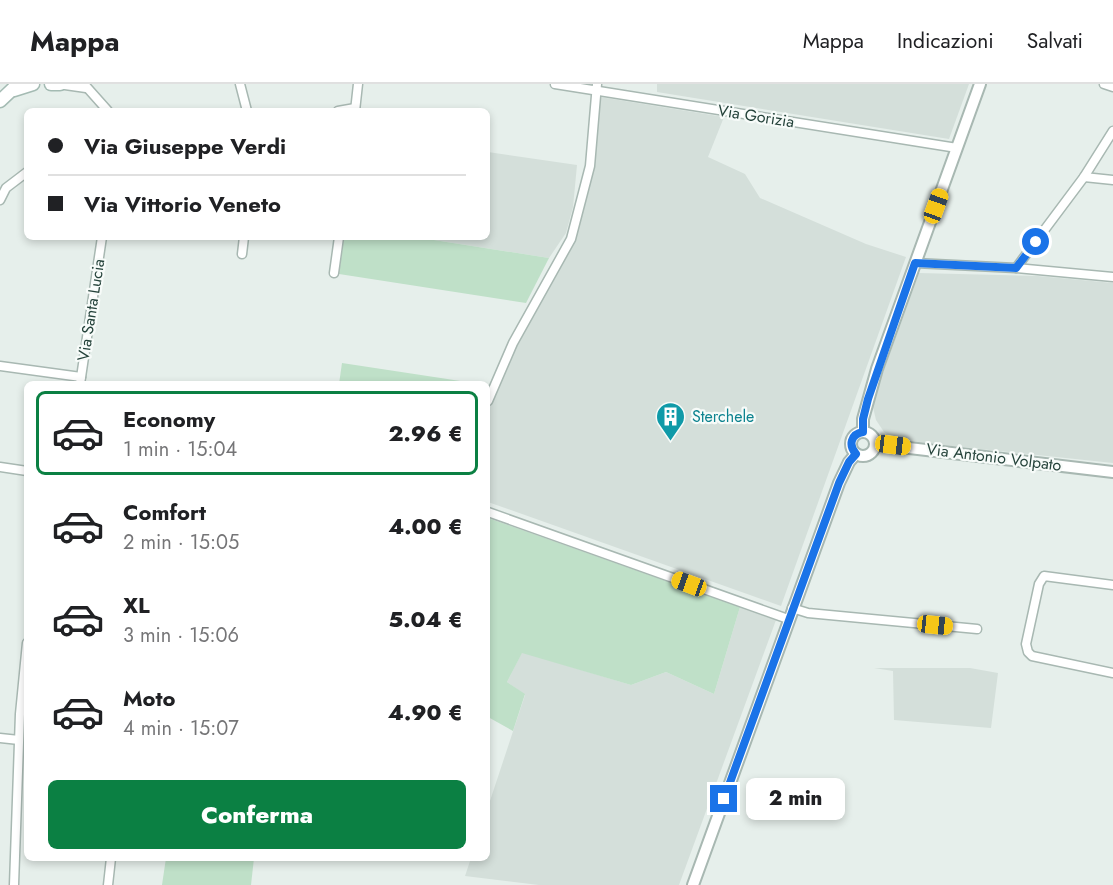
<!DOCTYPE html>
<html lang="it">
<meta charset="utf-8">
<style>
:root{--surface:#fff;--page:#f6f6f6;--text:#202124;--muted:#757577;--line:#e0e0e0;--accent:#0b8043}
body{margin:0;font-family:Jost,sans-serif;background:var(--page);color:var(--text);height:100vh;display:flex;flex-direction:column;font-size:22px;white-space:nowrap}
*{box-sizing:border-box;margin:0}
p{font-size:20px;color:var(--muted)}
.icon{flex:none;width:33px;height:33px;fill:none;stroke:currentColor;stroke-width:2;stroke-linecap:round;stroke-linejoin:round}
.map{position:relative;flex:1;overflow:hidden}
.side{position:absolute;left:24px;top:297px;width:466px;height:480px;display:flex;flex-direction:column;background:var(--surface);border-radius:9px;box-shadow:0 3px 9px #0003}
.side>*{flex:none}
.guide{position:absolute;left:24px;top:24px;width:466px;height:132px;border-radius:9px;box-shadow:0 3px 9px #0003;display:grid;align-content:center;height:132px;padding:0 24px;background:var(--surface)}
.end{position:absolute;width:27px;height:27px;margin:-14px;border:8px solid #1a73e8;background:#fff;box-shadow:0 0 0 3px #fff}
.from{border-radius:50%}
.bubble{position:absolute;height:42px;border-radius:9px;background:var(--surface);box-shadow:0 3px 9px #0003;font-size:20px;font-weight:800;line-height:42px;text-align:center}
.car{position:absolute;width:18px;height:36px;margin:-18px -9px;border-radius:8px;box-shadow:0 0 4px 2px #0007;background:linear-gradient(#f5c518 24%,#345 0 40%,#f5c518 0 76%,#345 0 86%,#f5c518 0)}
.guide b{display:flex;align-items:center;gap:21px;height:57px;font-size:22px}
.guide b+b{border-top:2px solid var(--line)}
.guide i{width:15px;height:15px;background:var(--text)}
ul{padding:10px 0 0;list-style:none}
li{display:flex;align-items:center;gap:18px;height:84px;margin:0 12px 9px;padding:0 12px;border:3px solid transparent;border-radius:9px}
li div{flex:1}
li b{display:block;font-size:22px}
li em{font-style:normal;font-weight:800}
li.on{border-color:var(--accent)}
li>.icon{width:54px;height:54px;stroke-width:1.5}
.primary-button{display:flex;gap:12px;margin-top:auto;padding:12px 24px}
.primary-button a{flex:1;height:69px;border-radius:9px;background:var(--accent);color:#fff;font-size:24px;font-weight:800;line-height:69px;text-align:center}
header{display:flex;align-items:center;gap:36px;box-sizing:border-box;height:84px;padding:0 30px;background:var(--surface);border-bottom:2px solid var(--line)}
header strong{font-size:28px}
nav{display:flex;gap:33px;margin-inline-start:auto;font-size:21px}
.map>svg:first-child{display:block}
.built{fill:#d4dfda}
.green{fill:#bfe0c8}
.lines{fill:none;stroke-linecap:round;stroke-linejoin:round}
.minor-casing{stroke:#a8b8b2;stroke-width:11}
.tertiary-casing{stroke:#a8b8b2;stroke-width:14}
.secondary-casing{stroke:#a4bbb3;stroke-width:15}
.minor{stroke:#fff;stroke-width:8}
.tertiary{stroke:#fff;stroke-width:10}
.secondary{stroke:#fff;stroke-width:12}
.route{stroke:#1a73e8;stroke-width:8}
.labels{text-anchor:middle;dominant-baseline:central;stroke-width:4.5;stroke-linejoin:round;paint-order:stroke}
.street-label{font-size:16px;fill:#24423a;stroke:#f7fbf9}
.culture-label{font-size:16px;fill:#0d838f;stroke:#f7fbf9;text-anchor:start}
</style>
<header>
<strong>Mappa</strong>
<nav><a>Mappa</a><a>Indicazioni</a><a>Salvati</a></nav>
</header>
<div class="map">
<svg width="1113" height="801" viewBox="0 0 1113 801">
<rect width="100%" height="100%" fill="#e6efeb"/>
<g class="built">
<path d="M657,0H969L949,55L657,8Z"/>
<path d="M600,13L724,33L708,73L745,90L760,114L866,160L906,173L781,522L488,418V321L580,132L590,98Z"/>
<path d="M488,68L577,81L573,123L566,149L549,174L415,153H488Z"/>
<path d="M919,189L1038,192L1113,199V379L933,360L897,355L884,348L876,336L872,319Z"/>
<path d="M740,523L776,536L679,801H539L465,792L471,774H488V723L525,611L507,598L522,568L631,601L666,588L714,610Z"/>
<path d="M874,584H970L998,589L991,644L894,636L893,587Z"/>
</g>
<g class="green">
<path d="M344,153H415L549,174L526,219L339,190Z"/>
<path d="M342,279L467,298L466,300H339Z"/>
<path d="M488,434L740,523L714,610L666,588L631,601L522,569L507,598L525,610L513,647L488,633Z"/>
<path d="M166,774H254L251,801H162Z"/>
</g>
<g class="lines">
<defs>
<g id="minor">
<path d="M58,0L86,4"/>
<path d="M84,0L108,27"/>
<path d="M240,0L247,27"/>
<path d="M555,0L957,64"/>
<path d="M1104,0L1113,3"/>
<path d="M338,27L355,24"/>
<path d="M355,27L358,0"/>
<path d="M1084,93L1113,96"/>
<path d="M0,116L6,104L27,88"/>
<path d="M242,170L244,153"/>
<path d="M915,179L1016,184L1084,93L1113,47"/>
<path d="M1016,184L1113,193"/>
<path d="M334,189L339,153"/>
<path d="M0,282L81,293"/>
<path d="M80,300L102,153"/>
<path d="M488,317L513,259L571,155L590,82L597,0"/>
<path d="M0,383L27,387"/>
<path d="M488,428L788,535"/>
<path d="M1113,501L1044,492L1039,500L1026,560L1028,568L1032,572L1113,589"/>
<path d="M792,524L808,529L977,545"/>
<path d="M0,654L19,656"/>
<path d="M14,801L20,630L27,559"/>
<path d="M108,801L111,774"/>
</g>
<g id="tertiary">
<circle cx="863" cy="360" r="12"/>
<path d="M863,348V335L877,285L980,0"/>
<path d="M875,360L1113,388"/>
<path d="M693,801L839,399L849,378L856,370"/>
</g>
<g id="secondary">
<path d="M51,0H60"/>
<path d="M14,6L33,0"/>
<path d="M0,17L18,0"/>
</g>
</defs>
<use href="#minor" class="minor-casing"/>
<use href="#tertiary" class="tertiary-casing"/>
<use href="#secondary" class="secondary-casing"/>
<use href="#minor" class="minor"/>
<use href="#tertiary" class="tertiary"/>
<use href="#secondary" class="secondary"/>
</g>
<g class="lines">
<path class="route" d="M724,715L839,399L849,378L856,370C848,361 851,350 863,348V335L868,315L915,179L1016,184L1036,158"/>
</g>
<defs>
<symbol id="building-pin" viewBox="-11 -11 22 30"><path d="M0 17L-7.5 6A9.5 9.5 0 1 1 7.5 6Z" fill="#0f9aa8" stroke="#f7fbf9"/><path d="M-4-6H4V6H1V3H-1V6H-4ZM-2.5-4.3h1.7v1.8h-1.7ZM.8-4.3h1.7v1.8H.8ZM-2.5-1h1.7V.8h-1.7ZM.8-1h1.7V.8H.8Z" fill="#fff"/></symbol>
</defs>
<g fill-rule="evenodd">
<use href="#building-pin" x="654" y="316" width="33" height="45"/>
</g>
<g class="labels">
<g class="street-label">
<text transform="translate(756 32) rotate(9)">Via Gorizia</text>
<text transform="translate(91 226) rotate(-81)">Via Santa Lucia</text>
<text transform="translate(994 373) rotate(7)">Via Antonio Volpato</text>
</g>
<g class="culture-label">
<text x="692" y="332">Sterchele</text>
</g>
</g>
</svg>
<i class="end from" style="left:1036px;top:158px"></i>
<i class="end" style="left:724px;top:715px"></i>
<div class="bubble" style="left:746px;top:694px;width:99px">2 min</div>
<i class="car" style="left:936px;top:122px;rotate:20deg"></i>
<i class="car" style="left:893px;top:361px;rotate:97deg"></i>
<i class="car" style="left:689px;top:500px;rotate:290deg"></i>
<i class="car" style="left:935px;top:541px;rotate:96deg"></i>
<div class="guide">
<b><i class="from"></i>Via Giuseppe Verdi</b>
<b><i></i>Via Vittorio Veneto</b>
</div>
<section class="side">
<ul>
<li class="on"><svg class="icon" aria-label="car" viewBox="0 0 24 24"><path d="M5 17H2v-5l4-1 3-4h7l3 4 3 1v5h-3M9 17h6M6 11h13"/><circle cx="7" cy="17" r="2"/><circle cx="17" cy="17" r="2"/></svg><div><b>Economy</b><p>1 min · 15:04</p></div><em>2.96 €</em></li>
<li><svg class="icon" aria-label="car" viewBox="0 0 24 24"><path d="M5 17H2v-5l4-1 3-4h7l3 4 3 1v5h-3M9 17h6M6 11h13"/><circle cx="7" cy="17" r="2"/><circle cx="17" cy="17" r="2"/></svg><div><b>Comfort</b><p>2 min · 15:05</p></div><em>4.00 €</em></li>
<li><svg class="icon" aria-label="car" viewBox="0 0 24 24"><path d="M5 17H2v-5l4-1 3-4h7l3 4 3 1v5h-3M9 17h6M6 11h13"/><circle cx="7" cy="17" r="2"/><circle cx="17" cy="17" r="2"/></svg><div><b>XL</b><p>3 min · 15:06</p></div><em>5.04 €</em></li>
<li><svg class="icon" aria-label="car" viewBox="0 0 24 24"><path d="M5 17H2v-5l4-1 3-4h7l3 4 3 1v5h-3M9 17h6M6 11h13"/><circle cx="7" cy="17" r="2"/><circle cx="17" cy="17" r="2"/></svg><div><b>Moto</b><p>4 min · 15:07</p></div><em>4.90 €</em></li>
</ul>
<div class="primary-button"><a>Conferma</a></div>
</section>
</div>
